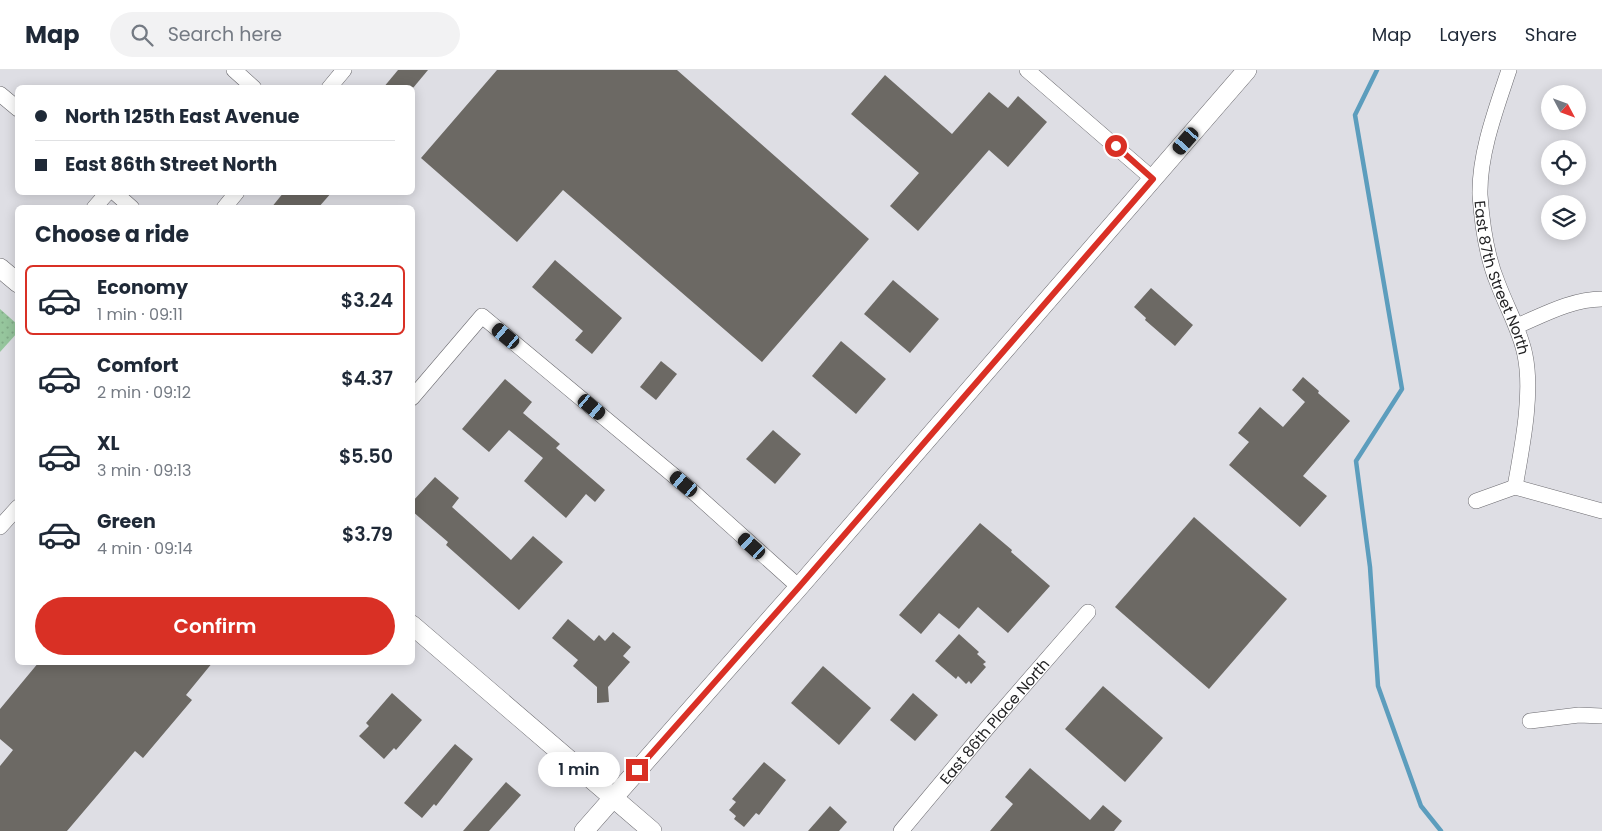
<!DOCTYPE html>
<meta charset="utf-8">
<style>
:root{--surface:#fff;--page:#f2f2f3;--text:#1f2937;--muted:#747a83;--line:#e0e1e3;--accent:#d93025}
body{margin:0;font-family:Poppins,sans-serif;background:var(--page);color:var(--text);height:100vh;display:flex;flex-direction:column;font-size:19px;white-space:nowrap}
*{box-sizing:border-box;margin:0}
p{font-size:16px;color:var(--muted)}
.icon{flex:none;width:28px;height:28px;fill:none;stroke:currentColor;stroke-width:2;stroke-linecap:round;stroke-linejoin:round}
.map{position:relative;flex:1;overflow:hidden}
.side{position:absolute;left:15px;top:135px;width:400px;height:460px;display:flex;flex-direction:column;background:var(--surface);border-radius:8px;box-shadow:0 2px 12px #0003}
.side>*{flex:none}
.top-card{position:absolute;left:15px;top:15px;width:400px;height:110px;border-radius:8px;box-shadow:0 2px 12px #0003;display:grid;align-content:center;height:110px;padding:0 20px;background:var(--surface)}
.needle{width:32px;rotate:131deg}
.fabs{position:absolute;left:1541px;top:15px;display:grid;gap:10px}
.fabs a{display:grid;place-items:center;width:45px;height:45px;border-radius:50%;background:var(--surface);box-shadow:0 2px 12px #0003;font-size:25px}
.end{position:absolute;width:22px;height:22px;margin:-11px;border:6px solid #d93025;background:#fff;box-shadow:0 0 0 2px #fff}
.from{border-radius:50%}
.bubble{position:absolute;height:35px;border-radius:18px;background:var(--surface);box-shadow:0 2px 12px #0003;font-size:16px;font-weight:600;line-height:35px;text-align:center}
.car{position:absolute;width:15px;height:30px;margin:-15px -8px;border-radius:6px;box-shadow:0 0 4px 1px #0007;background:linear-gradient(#222 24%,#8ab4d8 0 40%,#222 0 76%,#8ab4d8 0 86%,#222 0)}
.top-card b{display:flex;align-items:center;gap:18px;height:48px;font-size:19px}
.top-card b+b{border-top:1px solid var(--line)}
.top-card i{width:12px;height:12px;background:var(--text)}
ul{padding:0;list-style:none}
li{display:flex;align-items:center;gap:15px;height:70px;margin:0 10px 8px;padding:0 10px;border:2px solid transparent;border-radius:8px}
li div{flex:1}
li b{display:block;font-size:19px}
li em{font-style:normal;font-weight:600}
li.selected{border-color:var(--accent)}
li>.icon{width:45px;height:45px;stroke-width:1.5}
h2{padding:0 20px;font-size:22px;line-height:60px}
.button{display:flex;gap:10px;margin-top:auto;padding:10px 20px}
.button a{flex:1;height:58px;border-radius:30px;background:var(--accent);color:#fff;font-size:20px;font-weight:600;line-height:58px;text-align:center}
header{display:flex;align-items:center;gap:30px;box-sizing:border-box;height:70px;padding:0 25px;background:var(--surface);border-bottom:1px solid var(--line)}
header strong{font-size:24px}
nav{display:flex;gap:28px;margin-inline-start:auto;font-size:18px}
.search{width:350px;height:45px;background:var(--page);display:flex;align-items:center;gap:12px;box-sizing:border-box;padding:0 18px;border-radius:28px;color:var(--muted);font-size:19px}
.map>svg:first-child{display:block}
.grass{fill:url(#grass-dots)}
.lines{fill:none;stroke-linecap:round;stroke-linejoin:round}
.stream{stroke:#5c9dbd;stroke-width:4.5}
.building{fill:#6c6964}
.minor-casing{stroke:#6b6a6f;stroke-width:16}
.major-casing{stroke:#6b6a6f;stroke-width:20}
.minor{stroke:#fff;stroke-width:15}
.major{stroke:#fff;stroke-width:19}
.route{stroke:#d93025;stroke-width:6}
.labels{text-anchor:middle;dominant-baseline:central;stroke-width:5;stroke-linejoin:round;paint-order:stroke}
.street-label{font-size:15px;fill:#232325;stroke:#fff}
</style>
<header>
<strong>Map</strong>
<div class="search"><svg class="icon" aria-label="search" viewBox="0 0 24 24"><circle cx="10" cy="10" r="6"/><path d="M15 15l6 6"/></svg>Search here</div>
<nav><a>Map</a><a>Layers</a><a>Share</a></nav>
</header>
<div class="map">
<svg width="1602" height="761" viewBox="0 0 1602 761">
<defs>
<pattern id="grass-dots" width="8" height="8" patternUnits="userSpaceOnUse" patternTransform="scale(1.25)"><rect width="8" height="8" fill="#96c69d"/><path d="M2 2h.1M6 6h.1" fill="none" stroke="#81aa87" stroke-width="1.8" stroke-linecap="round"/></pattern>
</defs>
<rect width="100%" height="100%" fill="#dedee4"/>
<path class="grass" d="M0,239L17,254L18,262L0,282Z"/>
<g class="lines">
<path class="stream" d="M1377,0L1355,45L1402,319L1356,391L1370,497L1378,616L1421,736L1441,761"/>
</g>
<g class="building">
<path d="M398,0H428L413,18H383Z"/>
<path d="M497,0H677L869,169L762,292L563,120L517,172L421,88Z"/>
<path d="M885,5L952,64L989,22L1008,38L1018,26L1047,52L1008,97L989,80L918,161L890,136L919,103L851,44Z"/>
<path d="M284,122H332L318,138H271Z"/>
<path d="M555,190L622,248L592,284L575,270L583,261L532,217Z"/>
<path d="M893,210L939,249L910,283L864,244Z"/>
<path d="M1151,218L1193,255L1175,276L1145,250L1146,248L1134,237Z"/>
<path d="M841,271L886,309L856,344L812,306Z"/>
<path d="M661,291L677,304L656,330L640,317Z"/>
<path d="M1303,307L1319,321L1318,323L1350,351L1303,406L1327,426L1300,457L1229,395L1249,372L1238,363L1260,337L1283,357L1305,332L1292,320Z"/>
<path d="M505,309L532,332L523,343L560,374L556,378L605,420L595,432L586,424L566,448L524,411L543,388L509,360L489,382L462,359Z"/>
<path d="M773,360L801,384L775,414L746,389Z"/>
<path d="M435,407L459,428L452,437L511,490L533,466L563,492L519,540L446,475L448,472L412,441V432Z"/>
<path d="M1194,447L1287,529L1209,619L1115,537Z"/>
<path d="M980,453L1012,480L1011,482L1050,516L1008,563L978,537L959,559L939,543L921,564L899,545Z"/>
<path d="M568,549L594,571L599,565L605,571L613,562L631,577L623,586L630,592L608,617L609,632L597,633V617L573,596L578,590L552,568Z"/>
<path d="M959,564L979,582L977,584L986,592L983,594L986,597L971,614L969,611L966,614L958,606L956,609L935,591Z"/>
<path d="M39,592H213L186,625L192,630L143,688L135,681L67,761H0V696L13,680L0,669V639Z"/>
<path d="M823,596L871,638L839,675L791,633Z"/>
<path d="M1103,616L1163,668L1125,712L1065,659Z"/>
<path d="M392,623L422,650L396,680L394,678L384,689L359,666L369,656L366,653Z"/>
<path d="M913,623L938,645L915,671L890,650Z"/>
<path d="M455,674L473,689L436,736L434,734L422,748L404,733Z"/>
<path d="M764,692L786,710L759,745L756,743L744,757L734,749L736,746L729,740L736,732L732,729Z"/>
<path d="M1030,698L1090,750L1103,735L1122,751L1114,761H990L1013,734L1005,727Z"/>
<path d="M506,712L521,725L489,761H463Z"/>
<path d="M830,736L847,752L839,761H808Z"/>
</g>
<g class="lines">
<defs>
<g id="minor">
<path d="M234,0L254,18"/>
<path d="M1027,0L1153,109"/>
<path id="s1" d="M1509,0C1496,39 1479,84 1480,125C1482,154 1487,188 1498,214C1507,238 1520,260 1525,285C1533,324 1522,377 1515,417"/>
<path d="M329,18L344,0"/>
<path d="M0,24L18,39"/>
<path d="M114,122L132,138"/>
<path d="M94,138L108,122"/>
<path d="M224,138L237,122"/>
<path d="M1517,256C1543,245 1572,229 1602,229"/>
<path d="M412,328L482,246L691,420L799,517"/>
<path d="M1476,431L1515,417L1602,441"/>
<path d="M0,457L18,437"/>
<path d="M1530,651L1579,645L1602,646"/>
<path id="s2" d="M901,761L988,657L1088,542"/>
</g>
<g id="major">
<path d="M0,198L18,213"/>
<path d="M412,555L652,761"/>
<path d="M584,761L799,517L1247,0"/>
</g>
</defs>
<use href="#minor" class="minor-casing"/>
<use href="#major" class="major-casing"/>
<use href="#minor" class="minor"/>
<use href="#major" class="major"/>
</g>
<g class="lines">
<path class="route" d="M637,700L799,517L1153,109L1116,76"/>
</g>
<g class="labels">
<g class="street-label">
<text stroke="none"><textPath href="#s1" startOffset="215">East 87th Street North</textPath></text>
<text stroke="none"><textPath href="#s2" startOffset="144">East 86th Place North</textPath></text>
</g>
</g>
</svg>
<div class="fabs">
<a><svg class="needle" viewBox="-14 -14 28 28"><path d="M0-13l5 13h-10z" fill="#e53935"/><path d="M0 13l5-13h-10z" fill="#747a83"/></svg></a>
<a><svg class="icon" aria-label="locate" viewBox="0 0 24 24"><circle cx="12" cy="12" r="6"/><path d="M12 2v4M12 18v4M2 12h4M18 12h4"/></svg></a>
<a><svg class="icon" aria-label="layers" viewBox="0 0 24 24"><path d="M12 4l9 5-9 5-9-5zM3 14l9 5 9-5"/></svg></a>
</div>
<i class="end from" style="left:1116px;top:76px"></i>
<i class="end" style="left:637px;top:700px"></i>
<div class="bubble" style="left:538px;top:682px;width:82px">1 min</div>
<i class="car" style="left:1186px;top:71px;rotate:221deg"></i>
<i class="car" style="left:506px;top:266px;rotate:310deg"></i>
<i class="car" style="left:592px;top:337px;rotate:130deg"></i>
<i class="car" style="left:684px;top:414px;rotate:310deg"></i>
<i class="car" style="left:752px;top:476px;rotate:312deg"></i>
<div class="top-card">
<b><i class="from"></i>North 125th East Avenue</b>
<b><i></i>East 86th Street North</b>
</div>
<section class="side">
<h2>Choose a ride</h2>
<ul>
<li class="selected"><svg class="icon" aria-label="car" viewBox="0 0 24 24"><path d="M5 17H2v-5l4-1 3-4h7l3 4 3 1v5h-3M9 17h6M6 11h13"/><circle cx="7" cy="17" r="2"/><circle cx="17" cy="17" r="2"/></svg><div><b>Economy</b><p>1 min · 09:11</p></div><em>$3.24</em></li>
<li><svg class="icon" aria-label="car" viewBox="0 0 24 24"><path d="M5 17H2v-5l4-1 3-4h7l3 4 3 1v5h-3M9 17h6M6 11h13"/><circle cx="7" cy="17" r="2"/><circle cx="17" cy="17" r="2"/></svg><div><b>Comfort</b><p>2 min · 09:12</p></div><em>$4.37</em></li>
<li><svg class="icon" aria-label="car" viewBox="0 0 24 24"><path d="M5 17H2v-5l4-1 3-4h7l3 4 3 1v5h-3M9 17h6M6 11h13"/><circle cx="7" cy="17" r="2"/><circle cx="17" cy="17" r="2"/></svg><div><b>XL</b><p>3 min · 09:13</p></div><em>$5.50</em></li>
<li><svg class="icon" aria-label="car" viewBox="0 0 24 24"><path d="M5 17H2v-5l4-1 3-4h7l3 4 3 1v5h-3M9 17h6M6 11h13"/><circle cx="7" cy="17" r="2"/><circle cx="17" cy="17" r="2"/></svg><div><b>Green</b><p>4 min · 09:14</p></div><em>$3.79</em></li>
</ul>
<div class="button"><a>Confirm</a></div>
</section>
</div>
